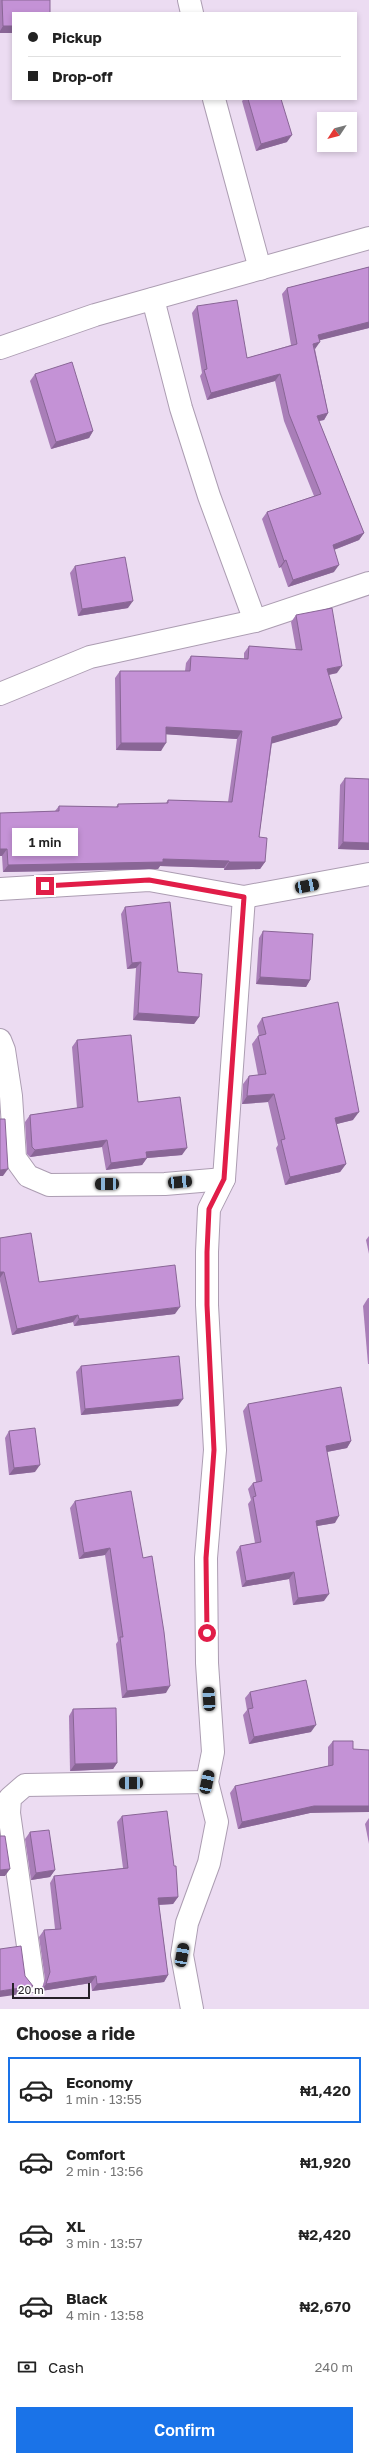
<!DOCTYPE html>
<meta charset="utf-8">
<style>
:root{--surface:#fff;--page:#f6f6f6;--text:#222;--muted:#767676;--line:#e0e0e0;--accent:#1a73e8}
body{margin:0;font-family:"Golos Text",sans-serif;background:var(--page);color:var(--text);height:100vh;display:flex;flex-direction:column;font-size:15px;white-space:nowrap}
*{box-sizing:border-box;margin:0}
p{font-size:13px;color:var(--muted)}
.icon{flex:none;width:22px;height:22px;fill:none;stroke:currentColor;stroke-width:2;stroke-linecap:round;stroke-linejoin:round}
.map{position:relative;height:2009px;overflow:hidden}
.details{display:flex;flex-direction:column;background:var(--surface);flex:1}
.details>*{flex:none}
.banner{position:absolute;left:12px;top:12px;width:345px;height:88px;border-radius:0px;box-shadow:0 2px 6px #0003;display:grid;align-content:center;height:88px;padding:0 16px;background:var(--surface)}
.needle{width:26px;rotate:234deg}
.buttons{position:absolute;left:317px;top:112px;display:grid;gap:8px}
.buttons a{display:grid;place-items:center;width:40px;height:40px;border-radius:0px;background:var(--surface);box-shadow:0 2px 6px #0003;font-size:20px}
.scale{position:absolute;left:12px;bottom:10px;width:78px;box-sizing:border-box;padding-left:4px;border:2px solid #262028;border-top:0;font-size:11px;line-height:14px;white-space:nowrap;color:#262028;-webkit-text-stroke:3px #fff;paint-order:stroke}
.end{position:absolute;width:18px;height:18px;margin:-9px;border:5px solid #e11d48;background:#fff;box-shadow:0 0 0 2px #fff}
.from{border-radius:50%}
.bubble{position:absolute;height:28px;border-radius:0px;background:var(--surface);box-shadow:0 2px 6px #0003;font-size:13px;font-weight:600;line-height:28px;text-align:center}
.car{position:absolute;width:12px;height:24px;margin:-12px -6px;border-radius:5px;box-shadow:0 0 3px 1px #0007;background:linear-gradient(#222 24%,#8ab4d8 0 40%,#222 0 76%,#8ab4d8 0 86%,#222 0)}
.banner b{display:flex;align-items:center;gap:14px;height:38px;font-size:15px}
.banner b+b{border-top:1px solid var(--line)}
.banner i{width:10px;height:10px;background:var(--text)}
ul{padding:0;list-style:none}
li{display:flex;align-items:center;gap:12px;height:66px;margin:0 8px 6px;padding:0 8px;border:2px solid transparent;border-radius:0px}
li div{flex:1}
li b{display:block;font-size:15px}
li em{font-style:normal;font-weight:600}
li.active{border-color:var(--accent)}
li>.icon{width:36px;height:36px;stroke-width:1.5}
h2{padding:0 16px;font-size:18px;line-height:48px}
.pay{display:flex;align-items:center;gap:10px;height:44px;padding:0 16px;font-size:15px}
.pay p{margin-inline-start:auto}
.primary-button{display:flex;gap:8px;margin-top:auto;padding:8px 16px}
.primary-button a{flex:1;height:46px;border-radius:0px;background:var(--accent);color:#fff;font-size:16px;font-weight:600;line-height:46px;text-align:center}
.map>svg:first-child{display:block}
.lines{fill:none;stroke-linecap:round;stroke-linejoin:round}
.minor-casing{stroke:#ac9db2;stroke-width:24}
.minor{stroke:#fff;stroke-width:22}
.wall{fill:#a97eb8}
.shaded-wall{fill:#896696}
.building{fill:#c492d6;stroke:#896696}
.route{stroke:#e11d48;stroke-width:5}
</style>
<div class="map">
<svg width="369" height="2009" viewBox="0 0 369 2009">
<rect width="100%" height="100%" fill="#ecdcf2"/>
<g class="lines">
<defs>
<g id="minor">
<path d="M189,0L192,13"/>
<path d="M214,99L260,269"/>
<path d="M153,299L181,408L209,496L255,621"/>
<path d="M0,348L95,315L369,238"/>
<path d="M0,694L90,657L255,621L369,583"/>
<path d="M0,889L149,880L244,897L369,874"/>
<path d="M0,1040L4,1050L11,1096L15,1158L28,1176L49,1185L165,1184L224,1179"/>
<path d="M33,1981L9,1813L10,1798L25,1785L207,1782"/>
<path d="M192,2009L182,1955L187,1923L209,1863L217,1822L207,1782L213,1752L207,1663L206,1558L215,1450L207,1305V1252L209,1209L224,1179L244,897"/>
</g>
</defs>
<use href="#minor" class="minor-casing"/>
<use href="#minor" class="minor"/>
</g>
<g class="wall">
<path d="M0,0H2L13,13V33H0Z"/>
<path d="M244,99H281L287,142L256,151L242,101Z"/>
<path d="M369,267V328L319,340L315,349L328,413L324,420L319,421L364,533L359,540L334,550V572L288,587L281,567L279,568L262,519L267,512L314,496L284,421L275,381L207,400L200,376L202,373L192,313L197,306L247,358L291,345L282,294L287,288Z"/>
<path d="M35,374L93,431L89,438L51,449L30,381Z"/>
<path d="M75,566L128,608L78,616L70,573Z"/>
<path d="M296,615L337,673L329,675L337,725L272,743L259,837L265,862L260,869L224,870V868L160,866L158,869L3,872L2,856H0V813L55,811L59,806L116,807L118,804L166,803L168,800L228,802L237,739L166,734L161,751L116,750L115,678L120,671H185L186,663L191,656L244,659V653L249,646L296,650L291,622Z"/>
<path d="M345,778L369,850L338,849L340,785Z"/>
<path d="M125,907L178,972L199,1017L194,1024L133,1020L136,968L127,969L121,914Z"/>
<path d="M263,931L310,980L306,987L256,984L259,938Z"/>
<path d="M262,1018L353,1120L336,1124L346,1164L340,1172L285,1185L276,1148L278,1145L268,1102L242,1104L243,1084L249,1076L258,1075L252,1044L258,1036H259L257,1026Z"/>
<path d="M77,1040L138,1102L182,1155L147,1158L142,1165L106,1170L102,1147L30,1157L27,1154L25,1122L30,1115L77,1108L72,1047Z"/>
<path d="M369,1236V1254L366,1240Z"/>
<path d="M0,1238L39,1282L175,1314L74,1326L73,1322L12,1335L0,1281Z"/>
<path d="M368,1298H369V1364H368L363,1306Z"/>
<path d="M81,1366L178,1406L81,1415L76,1372Z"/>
<path d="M248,1404L351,1441L347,1448L327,1452L335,1523L317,1526L324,1601L293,1605L289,1579L242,1587L236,1552L240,1546L255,1543L248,1504L251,1500L248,1489L253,1483L256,1482L243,1411Z"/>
<path d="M9,1431L35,1472L9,1475L5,1438Z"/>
<path d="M75,1501L143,1558L166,1693L122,1698L116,1644L118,1641L105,1555L79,1559L70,1508Z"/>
<path d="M250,1692L311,1732L249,1744L243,1715L247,1710L245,1698Z"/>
<path d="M73,1709L117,1763L113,1769L70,1771L69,1716Z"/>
<path d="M333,1741H353L310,1813L238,1829L230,1793L235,1786L328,1766V1747Z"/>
<path d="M122,1816L178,1897L173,1904L159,1905L168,1975L164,1982L92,1991L91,1983L41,1991L45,1979L39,1937L44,1930L55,1929L50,1883L54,1876L123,1868L117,1822Z"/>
<path d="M369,1818V1844L365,1824Z"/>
<path d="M30,1832L55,1870L50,1877L31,1880L25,1839Z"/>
</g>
<g class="shaded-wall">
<path d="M3,26H13V33H0V31Z"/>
<path d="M292,135L287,142L256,151L261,144Z"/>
<path d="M369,322V328L313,342L318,335Z"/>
<path d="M320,342L315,349L313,344Z"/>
<path d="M280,374L275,381L207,400L211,393Z"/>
<path d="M328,413L324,420L312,422L317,416Z"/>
<path d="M93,431L89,438L51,449L56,442Z"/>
<path d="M364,533L359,540L328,552L333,545Z"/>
<path d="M286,560L281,567L279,568L284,561Z"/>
<path d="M339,565L334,572L288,587L293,580Z"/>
<path d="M133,601L128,608L78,616L82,609Z"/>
<path d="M342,666L337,673L322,676L327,669Z"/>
<path d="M342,718L337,725L267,745L272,737Z"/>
<path d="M166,727L242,731L237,739L161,734Z"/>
<path d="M121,743H166L161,751L116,750Z"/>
<path d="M343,842L369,843V850L338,849Z"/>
<path d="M0,849H7L2,856H0Z"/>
<path d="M163,859L229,861L224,868L160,866L158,869L3,872L8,865Z"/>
<path d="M229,862H265L260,869L224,870Z"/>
<path d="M141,962L136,968L127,969L132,963Z"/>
<path d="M260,977L310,980L306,987L256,984Z"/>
<path d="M138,1013L199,1017L194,1024L133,1020Z"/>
<path d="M274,1094L268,1102L242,1104L247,1096Z"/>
<path d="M359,1112L353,1120L329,1126L335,1118Z"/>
<path d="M107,1140L102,1147L30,1157L35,1150Z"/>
<path d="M187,1148L182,1155L147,1158L142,1165L106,1170L111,1163L146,1152Z"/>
<path d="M346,1164L340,1172L285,1185L290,1177Z"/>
<path d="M8,1169L3,1176H0V1170Z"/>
<path d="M0,1272H4L0,1278Z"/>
<path d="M180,1307L175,1314L74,1326L79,1319Z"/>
<path d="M78,1315L73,1322L12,1335L17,1329Z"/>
<path d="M183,1399L178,1406L81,1415L85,1409Z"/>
<path d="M351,1441L347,1448L321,1453L326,1446Z"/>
<path d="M40,1465L35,1472L9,1475L14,1468Z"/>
<path d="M339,1516L335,1523L311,1527L316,1521Z"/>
<path d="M110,1548L105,1555L79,1559L84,1553Z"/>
<path d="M294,1572L289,1579L242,1587L246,1581Z"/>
<path d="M329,1594L324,1601L293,1605L298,1598Z"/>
<path d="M170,1686L166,1693L122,1698L127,1691Z"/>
<path d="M316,1725L311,1732L249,1744L254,1737Z"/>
<path d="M117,1763L113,1769L70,1771L75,1764Z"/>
<path d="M314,1806H369V1812L310,1813L238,1829L242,1822Z"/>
<path d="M10,1869L5,1876H0V1870Z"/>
<path d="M55,1870L50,1877L31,1880L36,1873Z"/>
<path d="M178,1897L173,1904L154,1905L158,1898Z"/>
<path d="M168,1975L164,1982L92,1991L97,1984Z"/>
<path d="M96,1976L91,1983L41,1991L46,1984Z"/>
<path d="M33,1986L29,1993L0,1997V1991Z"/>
</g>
<g class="building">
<path d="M2,0H50V13H13V26H3Z"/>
<path d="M248,99H281L292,135L261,144Z"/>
<path d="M369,267V322L318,335L320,342L313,344L328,413L317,416L364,533L333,545L339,565L293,580L286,560L284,561L267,512L321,494L289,414L280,374L211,393L204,370L207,369L197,306L237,300L247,358L297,344L287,288Z"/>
<path d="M72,362L93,431L56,442L35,374Z"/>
<path d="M125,557L133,601L82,609L75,566Z"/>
<path d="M332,608L342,666L327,669L342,718L272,737L259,837L267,838L265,862H229V861L163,859V862L8,865L7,849H0V813L59,811V806L118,807V804L168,803V800L232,802L242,731L166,727V743H121L120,671H190L191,656L248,659L249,646L302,650L296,615Z"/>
<path d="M345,778L369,779V843L343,842Z"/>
<path d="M170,902L178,972L202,974L199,1017L138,1013L141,962L132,963L125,907Z"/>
<path d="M263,931L313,934L310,980L260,977Z"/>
<path d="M338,1002L359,1112L335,1118L346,1164L290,1177L281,1140L285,1139L274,1094L247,1096L249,1076L266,1074L258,1036L266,1034L262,1018Z"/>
<path d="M131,1035L138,1102L180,1097L187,1148L146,1152L147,1158L111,1163L107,1140L35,1150L32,1147L30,1115L83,1107L77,1040Z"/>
<path d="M0,1119H5L8,1169L0,1170Z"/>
<path d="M31,1233L39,1282L175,1265L180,1307L79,1319L78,1315L17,1329L4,1272H0V1238Z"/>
<path d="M179,1356L183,1399L85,1409L81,1366Z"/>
<path d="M341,1387L351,1441L326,1446L339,1516L316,1521L329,1594L298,1598L294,1572L246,1581L240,1546L261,1542L253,1497L256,1496L253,1483L262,1481L248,1404Z"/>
<path d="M35,1428L40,1465L14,1468L9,1431Z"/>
<path d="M131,1491L143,1558L152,1556L164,1632L170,1686L127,1691L120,1637H123L110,1548L84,1553L75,1501Z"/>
<path d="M306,1680L316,1725L254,1737L248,1709L253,1708L250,1692Z"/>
<path d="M116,1708L117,1763L75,1764L73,1709Z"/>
<path d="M333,1741H353V1749L369,1750V1806H314L242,1822L235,1786L333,1765Z"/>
<path d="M167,1811L174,1866H176L178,1897L158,1898L168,1975L97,1984L96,1976L46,1984L50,1972L44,1930L61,1929L54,1876L128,1868L122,1816Z"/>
<path d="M49,1830L55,1870L36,1873L30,1832Z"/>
<path d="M0,1836H5L10,1869L0,1870Z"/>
<path d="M21,1946L25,1976L33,1986L0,1991V1949Z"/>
</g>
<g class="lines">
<path class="route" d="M45,886L149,880L244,897L224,1179L209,1209L207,1252V1305L214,1450L206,1558L207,1633"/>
</g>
</svg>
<div class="buttons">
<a><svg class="needle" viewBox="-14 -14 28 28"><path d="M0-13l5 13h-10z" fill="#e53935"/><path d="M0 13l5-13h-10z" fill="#767676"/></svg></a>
</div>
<div class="scale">20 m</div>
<i class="end from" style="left:207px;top:1633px"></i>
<i class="end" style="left:45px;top:886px"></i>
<div class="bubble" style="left:12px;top:828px;width:66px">1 min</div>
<i class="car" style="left:307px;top:886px;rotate:79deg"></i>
<i class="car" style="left:180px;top:1182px;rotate:85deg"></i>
<i class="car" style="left:107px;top:1184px;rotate:269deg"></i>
<i class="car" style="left:209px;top:1699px;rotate:357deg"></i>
<i class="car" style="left:207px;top:1782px;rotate:12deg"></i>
<i class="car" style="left:131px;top:1783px;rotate:269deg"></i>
<i class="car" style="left:182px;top:1955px;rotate:10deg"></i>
<div class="banner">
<b><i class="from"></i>Pickup</b>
<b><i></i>Drop-off</b>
</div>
</div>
<section class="details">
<h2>Choose a ride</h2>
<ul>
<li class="active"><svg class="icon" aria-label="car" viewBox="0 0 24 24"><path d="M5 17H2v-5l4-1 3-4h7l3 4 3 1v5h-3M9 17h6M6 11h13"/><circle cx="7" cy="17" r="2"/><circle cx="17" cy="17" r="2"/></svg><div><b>Economy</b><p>1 min · 13:55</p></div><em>₦1,420</em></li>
<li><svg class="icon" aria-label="car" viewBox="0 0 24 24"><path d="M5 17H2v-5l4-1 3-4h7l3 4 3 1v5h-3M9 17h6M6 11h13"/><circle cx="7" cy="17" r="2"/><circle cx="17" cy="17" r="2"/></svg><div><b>Comfort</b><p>2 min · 13:56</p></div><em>₦1,920</em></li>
<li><svg class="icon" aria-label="car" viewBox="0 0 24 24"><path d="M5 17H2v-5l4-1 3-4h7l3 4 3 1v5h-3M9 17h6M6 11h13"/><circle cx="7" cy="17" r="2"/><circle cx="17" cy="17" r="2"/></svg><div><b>XL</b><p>3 min · 13:57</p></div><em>₦2,420</em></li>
<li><svg class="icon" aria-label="car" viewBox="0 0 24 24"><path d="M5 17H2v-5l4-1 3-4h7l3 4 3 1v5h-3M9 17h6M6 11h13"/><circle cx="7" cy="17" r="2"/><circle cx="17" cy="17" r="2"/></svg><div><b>Black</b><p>4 min · 13:58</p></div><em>₦2,670</em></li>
</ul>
<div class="pay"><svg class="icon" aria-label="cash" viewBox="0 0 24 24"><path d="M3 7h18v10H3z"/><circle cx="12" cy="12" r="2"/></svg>Cash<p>240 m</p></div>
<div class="primary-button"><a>Confirm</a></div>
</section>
